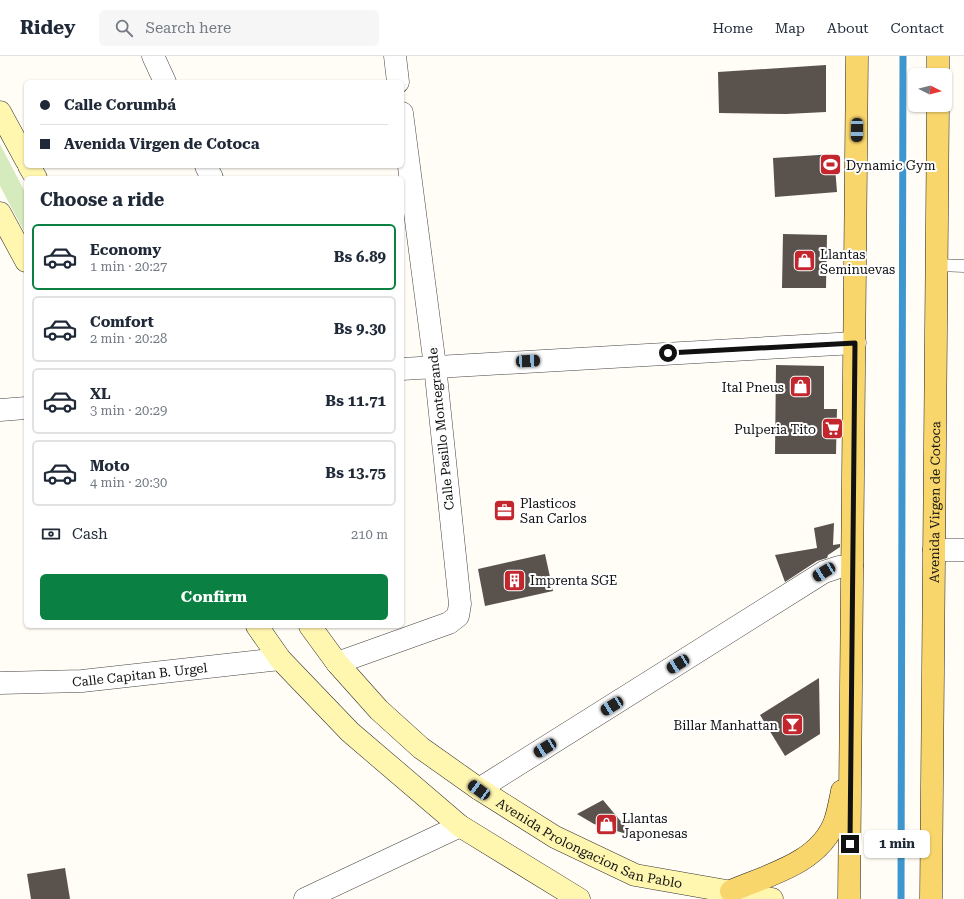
<!DOCTYPE html>
<meta charset="utf-8">
<style>
:root{--surface:#fff;--page:#f6f6f7;--text:#1f2937;--muted:#747a83;--line:#e0e1e3;--accent:#0b8043}
body{margin:0;font-family:"Roboto Serif",serif;background:var(--page);color:var(--text);height:100vh;display:flex;flex-direction:column;font-size:15px;white-space:nowrap}
*{box-sizing:border-box;margin:0}
p{font-size:13px;color:var(--muted)}
.icon{flex:none;width:22px;height:22px;fill:none;stroke:currentColor;stroke-width:2;stroke-linecap:round;stroke-linejoin:round}
.map{position:relative;flex:1;overflow:hidden}
.sheet{position:absolute;left:24px;top:120px;width:380px;height:452px;display:flex;flex-direction:column;background:var(--surface);border-radius:6px;box-shadow:0 1px 3px #0004}
.sheet>*{flex:none}
.banner{position:absolute;left:24px;top:24px;width:380px;height:88px;border-radius:6px;box-shadow:0 1px 3px #0004;display:grid;align-content:center;height:88px;padding:0 16px;background:var(--surface)}
.needle{width:26px;rotate:96deg}
.tools{position:absolute;left:908px;top:12px;display:grid;gap:8px}
.tools a{display:grid;place-items:center;width:44px;height:44px;border-radius:6px;background:var(--surface);box-shadow:0 1px 3px #0004;font-size:20px}
.end{position:absolute;width:18px;height:18px;margin:-9px;border:5px solid #111;background:#fff;box-shadow:0 0 0 2px #fff}
.from{border-radius:50%}
.bubble{position:absolute;height:28px;border-radius:6px;background:var(--surface);box-shadow:0 1px 3px #0004;font-size:13px;font-weight:700;line-height:28px;text-align:center}
.car{position:absolute;width:12px;height:24px;margin:-12px -6px;border-radius:5px;box-shadow:0 0 3px 1px #0007;background:linear-gradient(#222 24%,#8ab4d8 0 40%,#222 0 76%,#8ab4d8 0 86%,#222 0)}
.banner b{display:flex;align-items:center;gap:14px;height:38px;font-size:15px}
.banner b+b{border-top:1px solid var(--line)}
.banner i{width:10px;height:10px;background:var(--text)}
ul{padding:0;list-style:none}
li{display:flex;align-items:center;gap:12px;height:66px;margin:0 8px 6px;padding:0 8px;border:2px solid var(--line);border-radius:6px}
li div{flex:1}
li b{display:block;font-size:15px}
li em{font-style:normal;font-weight:700}
li.on{border-color:var(--accent)}
li>.icon{width:36px;height:36px;stroke-width:1.5}
h2{padding:0 16px;font-size:18px;line-height:48px}
.pay{display:flex;align-items:center;gap:10px;height:44px;padding:0 16px;font-size:15px}
.pay p{margin-inline-start:auto}
.action{display:flex;gap:8px;margin-top:auto;padding:8px 16px}
.action a{flex:1;height:46px;border-radius:6px;background:var(--accent);color:#fff;font-size:16px;font-weight:700;line-height:46px;text-align:center}
header{display:flex;align-items:center;gap:24px;box-sizing:border-box;height:56px;padding:0 20px;background:var(--surface);border-bottom:1px solid var(--line)}
header strong{font-size:19px}
nav{display:flex;gap:22px;margin-inline-start:auto;font-size:14px}
.search{width:280px;height:36px;background:var(--page);display:flex;align-items:center;gap:10px;box-sizing:border-box;padding:0 14px;border-radius:6px;color:var(--muted);font-size:15px}
.map>svg:first-child{display:block}
.green{fill:#d5ebbd}
.lines{fill:none;stroke-linecap:round;stroke-linejoin:round}
.stream{stroke:#3f96cf;stroke-width:7}
.building{fill:#5a524d}
.lane-casing{stroke:#444;stroke-width:13}
.street-casing{stroke:#444;stroke-width:23}
.secondary-casing{stroke:#333;stroke-width:23}
.primary-casing{stroke:#222;stroke-width:23}
.lane{stroke:#fff;stroke-width:12}
.street{stroke:#fff;stroke-width:22}
.secondary{stroke:#fff6b0;stroke-width:22}
.primary{stroke:#f9d66b;stroke-width:22}
.route{stroke:#111;stroke-width:5}
.labels{text-anchor:middle;dominant-baseline:central;stroke-width:4;stroke-linejoin:round;paint-order:stroke}
.poi-label{font-size:13px;fill:#111;stroke:#fff;text-anchor:start}
.street-label{font-size:13px;fill:#111;stroke:#fff}
</style>
<header>
<strong>Ridey</strong>
<div class="search"><svg class="icon" aria-label="search" viewBox="0 0 24 24"><circle cx="10" cy="10" r="6"/><path d="M15 15l6 6"/></svg>Search here</div>
<nav><a>Home</a><a>Map</a><a>About</a><a>Contact</a></nav>
</header>
<div class="map">
<svg width="964" height="843" viewBox="0 0 964 843">
<rect width="100%" height="100%" fill="#fffdf5"/>
<path class="green" d="M0,88L26,138V179L0,130Z"/>
<g class="lines">
<path class="stream" d="M901,843L903,0"/>
</g>
<g class="building">
<path d="M826,9V56L786,58L719,57L718,16Z"/>
<path d="M834,98L837,136L775,141L773,102Z"/>
<path d="M783,178L827,179L826,232H782Z"/>
<path d="M776,309L824,310V353H837L836,398H775Z"/>
<path d="M834,467L833,489L840,488V491L828,499L827,502L817,505L785,526L775,499L817,492L814,472Z"/>
<path d="M545,498L553,535L485,550L478,513Z"/>
<path d="M819,622L820,678L785,700L760,659Z"/>
<path d="M603,744L633,780L594,768L577,758Z"/>
<path d="M65,812L70,843H31L27,818Z"/>
</g>
<g class="lines">
<defs>
<path id="lane" d="M937,209L964,210"/>
<g id="street">
<path d="M153,0L165,26"/>
<path d="M395,0L398,26"/>
<path d="M206,110L212,122"/>
<path d="M402,313L855,287"/>
<path d="M0,354L26,352"/>
<path d="M934,494H964"/>
<path d="M337,607L449,567L458,560L460,548L435,310L402,57"/>
<path id="s1" d="M0,627L82,625L280,603"/>
<path d="M479,733L824,516L839,511L852,510"/>
<path d="M305,843L460,770"/>
</g>
<g id="secondary">
<path d="M0,56L26,104"/>
<path d="M29,110L36,122"/>
<path d="M0,157L26,205"/>
<path d="M257,570L280,603L350,676L460,770L579,843"/>
<path id="s2" d="M310,570L337,607L379,654L421,692L479,733L555,781L635,819L772,843"/>
</g>
<g id="primary">
<path d="M938,19V0"/>
<path d="M731,835C768,819 820,807 835,765C838,756 840,745 842,735"/>
<path d="M849,843L857,0"/>
<path id="s3" d="M931,843L938,49"/>
</g>
</defs>
<use href="#lane" class="lane-casing"/>
<use href="#street" class="street-casing"/>
<use href="#secondary" class="secondary-casing"/>
<use href="#primary" class="primary-casing"/>
<use href="#lane" class="lane"/>
<use href="#street" class="street"/>
<use href="#secondary" class="secondary"/>
<use href="#primary" class="primary"/>
</g>
<g class="lines">
<path class="route" d="M668,297L855,287L850,788"/>
</g>
<defs>
<symbol id="stadium-square" viewBox="-11 -11 22 22"><rect x="-9" y="-9" width="18" height="18" rx="4" fill="#c4262e" stroke="#fff"/><path d="M0-5a6.5 5 0 1 0 0 10a6.5 5 0 1 0 0-10ZM-3.5-1.8h7v3.6h-7Z" fill="#fff"/></symbol>
<symbol id="shop-square" viewBox="-11 -11 22 22"><rect x="-9" y="-9" width="18" height="18" rx="4" fill="#c4262e" stroke="#fff"/><path d="M-5-2.5h2.3a2.7 3.5 0 0 1 5.4 0H5L5.5 6h-11ZM-1.5-2.5h3a1.5 2.3 0 0 0-3 0Z" fill="#fff"/></symbol>
<symbol id="supermarket-square" viewBox="-11 -11 22 22"><rect x="-9" y="-9" width="18" height="18" rx="4" fill="#c4262e" stroke="#fff"/><path d="M-6-5.5h2.5l.6 2H6L4.5 2H-2.5L-4.4-4H-6ZM-1.5 3.2a1.3 1.3 0 1 0 .1 0ZM3 3.2a1.3 1.3 0 1 0 .1 0Z" fill="#fff"/></symbol>
<symbol id="office-square" viewBox="-11 -11 22 22"><rect x="-9" y="-9" width="18" height="18" rx="4" fill="#c4262e" stroke="#fff"/><path d="M-6-3h4V-5.5h4V-3h4V5H-6ZM-1-4.5V-3h2v-1.5ZM-6 0V1H6V0Z" fill="#fff"/></symbol>
<symbol id="building-square" viewBox="-11 -11 22 22"><rect x="-9" y="-9" width="18" height="18" rx="4" fill="#c4262e" stroke="#fff"/><path d="M-4-6H4V6H1V3H-1V6H-4ZM-2.5-4.3h1.7v1.8h-1.7ZM.8-4.3h1.7v1.8H.8ZM-2.5-1h1.7V.8h-1.7ZM.8-1h1.7V.8H.8Z" fill="#fff"/></symbol>
<symbol id="bar-square" viewBox="-11 -11 22 22"><rect x="-9" y="-9" width="18" height="18" rx="4" fill="#c4262e" stroke="#fff"/><path d="M-6-5H6L.8 .8V4.5H3.5V6h-7V4.5H-.8V.8Z" fill="#fff"/></symbol>
</defs>
<g fill-rule="evenodd">
<use href="#stadium-square" x="818" y="96" width="25" height="25"/>
<use href="#shop-square" x="792" y="192" width="25" height="25"/>
<use href="#shop-square" x="788" y="318" width="25" height="25"/>
<use href="#supermarket-square" x="820" y="360" width="25" height="25"/>
<use href="#office-square" x="492" y="442" width="25" height="25"/>
<use href="#building-square" x="502" y="512" width="25" height="25"/>
<use href="#bar-square" x="780" y="656" width="25" height="25"/>
<use href="#shop-square" x="594" y="756" width="25" height="25"/>
</g>
<g class="labels">
<g class="poi-label">
<text x="846" y="109">Dynamic Gym</text>
<text x="820" y="198">Llantas<tspan x="820" dy="15">Seminuevas</tspan></text>
<text x="784" y="331" text-anchor="end">Ital Pneus</text>
<text x="816" y="373" text-anchor="end">Pulperia Tito</text>
<text x="520" y="447">Plasticos<tspan x="520" dy="15">San Carlos</tspan></text>
<text x="530" y="524">Imprenta SGE</text>
<text x="778" y="669" text-anchor="end">Billar Manhattan</text>
<text x="622" y="762">Llantas<tspan x="622" dy="15">Japonesas</tspan></text>
</g>
<g class="street-label">
<text transform="translate(441 373) rotate(-96)">Calle Pasillo Montegrande</text>
<text stroke="none"><textPath href="#s3" startOffset="397">Avenida Virgen de Cotoca</textPath></text>
<text stroke="none"><textPath href="#s1" startOffset="140">Calle Capitan B. Urgel</textPath></text>
<text stroke="none"><textPath href="#s2" startOffset="361">Avenida Prolongacion San Pablo</textPath></text>
</g>
</g>
</svg>
<div class="tools">
<a><svg class="needle" viewBox="-14 -14 28 28"><path d="M0-13l5 13h-10z" fill="#e53935"/><path d="M0 13l5-13h-10z" fill="#747a83"/></svg></a>
</div>
<i class="end from" style="left:668px;top:297px"></i>
<i class="end" style="left:850px;top:788px"></i>
<div class="bubble" style="left:864px;top:774px;width:66px">1 min</div>
<i class="car" style="left:857px;top:74px;rotate:181deg"></i>
<i class="car" style="left:528px;top:305px;rotate:87deg"></i>
<i class="car" style="left:824px;top:516px;rotate:238deg"></i>
<i class="car" style="left:678px;top:608px;rotate:238deg"></i>
<i class="car" style="left:612px;top:650px;rotate:238deg"></i>
<i class="car" style="left:545px;top:692px;rotate:238deg"></i>
<i class="car" style="left:479px;top:734px;rotate:306deg"></i>
<div class="banner">
<b><i class="from"></i>Calle Corumbá</b>
<b><i></i>Avenida Virgen de Cotoca</b>
</div>
<section class="sheet">
<h2>Choose a ride</h2>
<ul>
<li class="on"><svg class="icon" aria-label="car" viewBox="0 0 24 24"><path d="M5 17H2v-5l4-1 3-4h7l3 4 3 1v5h-3M9 17h6M6 11h13"/><circle cx="7" cy="17" r="2"/><circle cx="17" cy="17" r="2"/></svg><div><b>Economy</b><p>1 min · 20:27</p></div><em>Bs 6.89</em></li>
<li><svg class="icon" aria-label="car" viewBox="0 0 24 24"><path d="M5 17H2v-5l4-1 3-4h7l3 4 3 1v5h-3M9 17h6M6 11h13"/><circle cx="7" cy="17" r="2"/><circle cx="17" cy="17" r="2"/></svg><div><b>Comfort</b><p>2 min · 20:28</p></div><em>Bs 9.30</em></li>
<li><svg class="icon" aria-label="car" viewBox="0 0 24 24"><path d="M5 17H2v-5l4-1 3-4h7l3 4 3 1v5h-3M9 17h6M6 11h13"/><circle cx="7" cy="17" r="2"/><circle cx="17" cy="17" r="2"/></svg><div><b>XL</b><p>3 min · 20:29</p></div><em>Bs 11.71</em></li>
<li><svg class="icon" aria-label="car" viewBox="0 0 24 24"><path d="M5 17H2v-5l4-1 3-4h7l3 4 3 1v5h-3M9 17h6M6 11h13"/><circle cx="7" cy="17" r="2"/><circle cx="17" cy="17" r="2"/></svg><div><b>Moto</b><p>4 min · 20:30</p></div><em>Bs 13.75</em></li>
</ul>
<div class="pay"><svg class="icon" aria-label="cash" viewBox="0 0 24 24"><path d="M3 7h18v10H3z"/><circle cx="12" cy="12" r="2"/></svg>Cash<p>210 m</p></div>
<div class="action"><a>Confirm</a></div>
</section>
</div>
